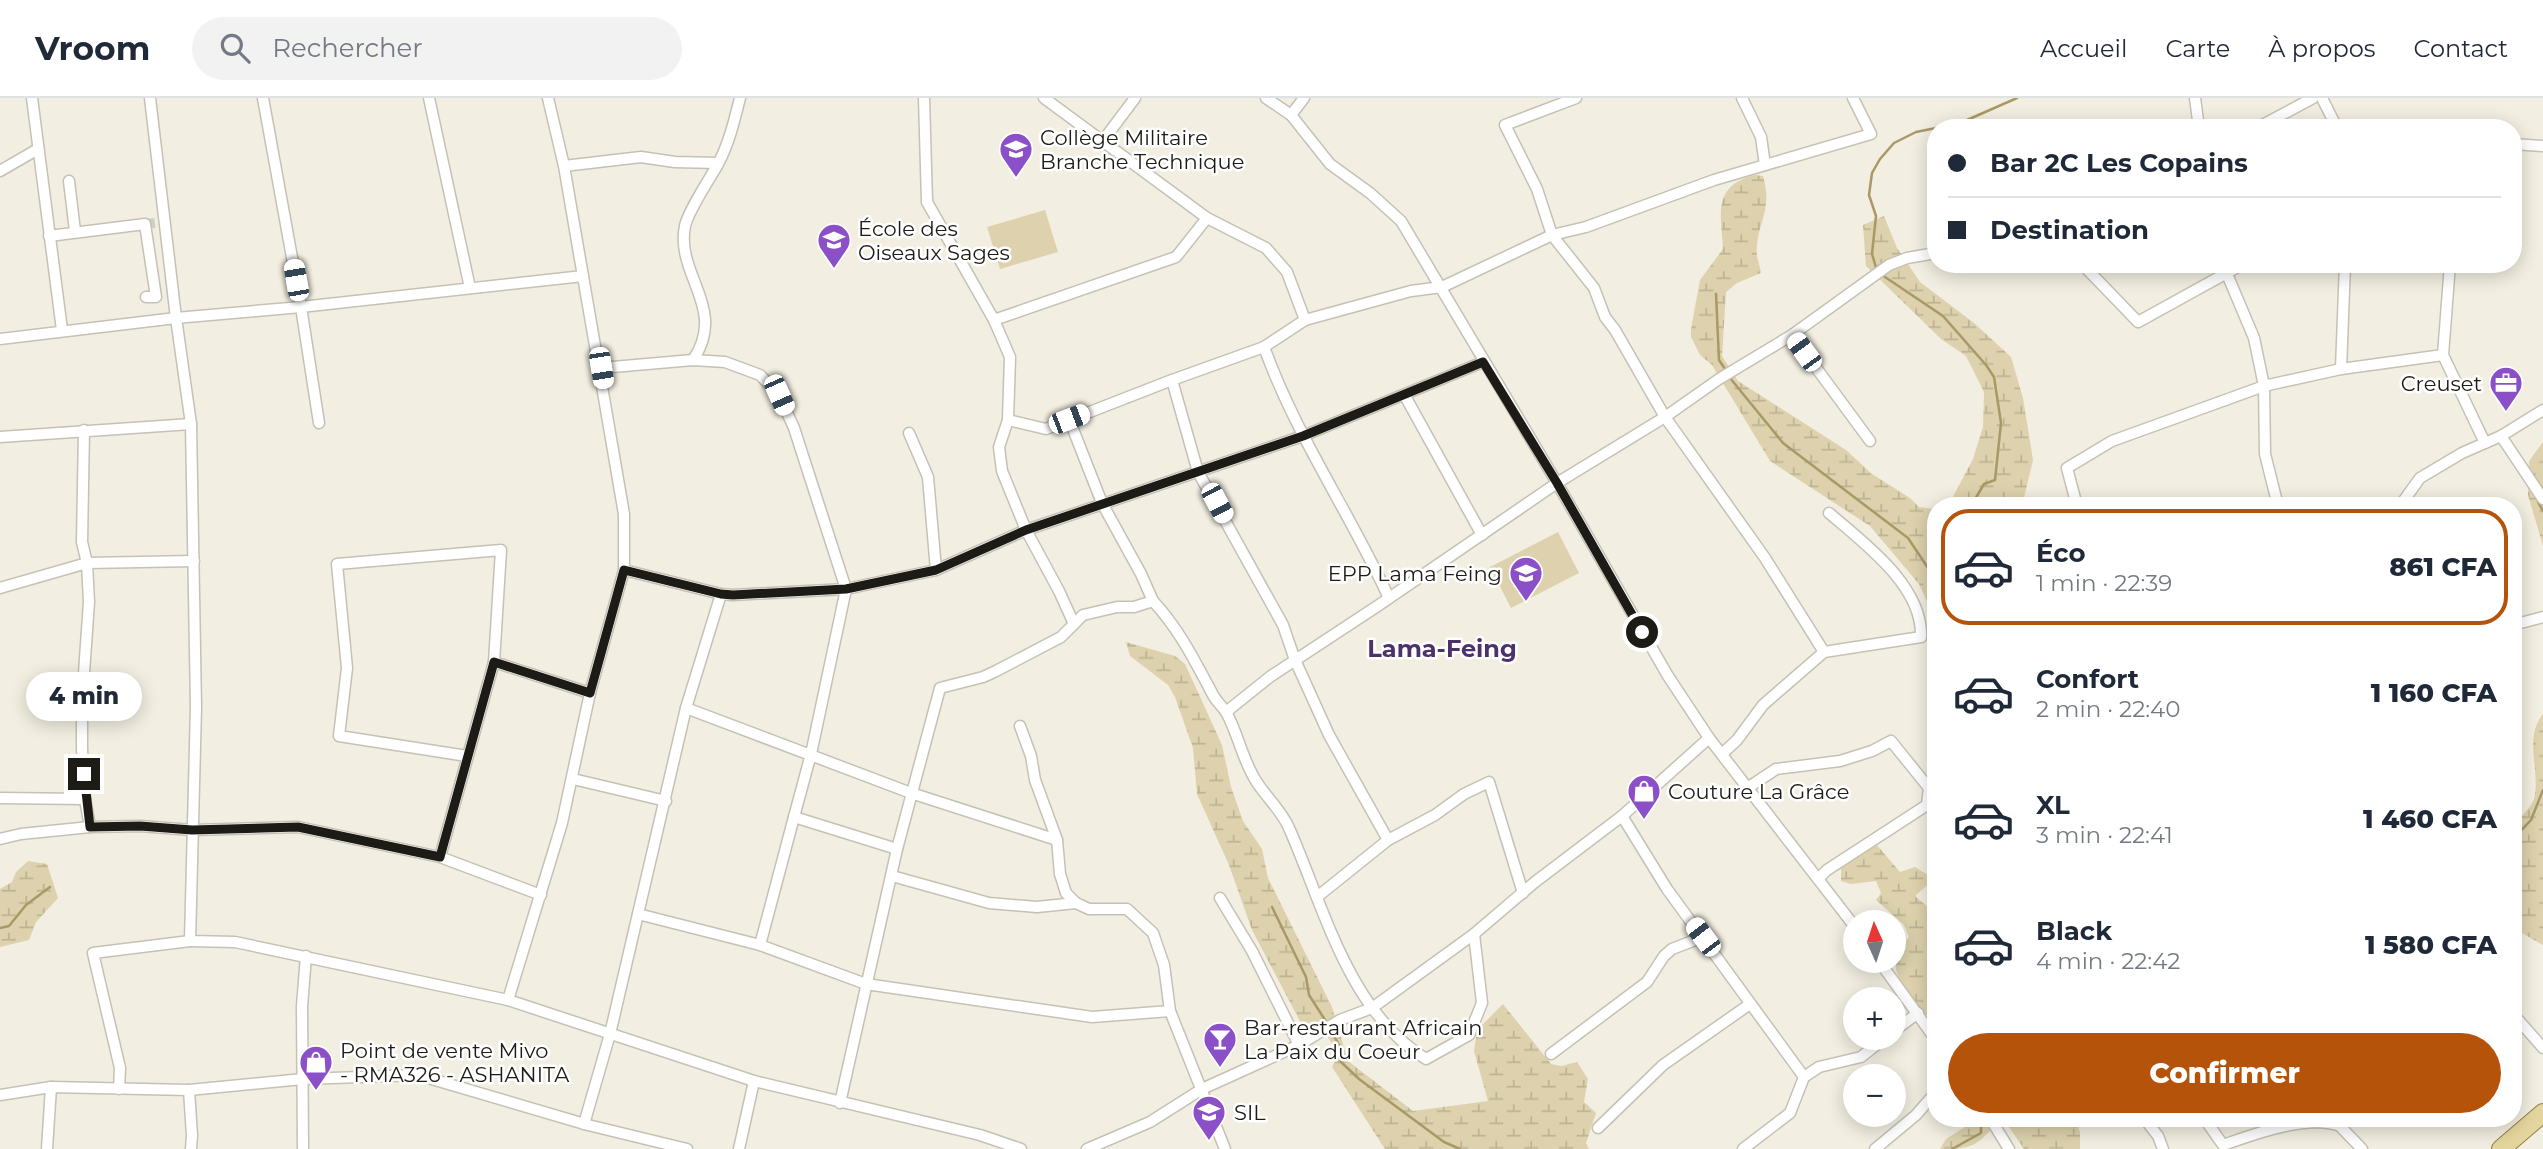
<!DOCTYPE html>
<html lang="fr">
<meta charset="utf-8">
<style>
:root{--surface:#fff;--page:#f2f2f3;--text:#1f2937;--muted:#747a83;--line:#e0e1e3;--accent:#b45309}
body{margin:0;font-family:Montserrat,sans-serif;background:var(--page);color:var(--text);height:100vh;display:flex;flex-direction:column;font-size:26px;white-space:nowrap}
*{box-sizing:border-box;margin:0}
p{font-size:23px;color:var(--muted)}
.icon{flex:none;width:38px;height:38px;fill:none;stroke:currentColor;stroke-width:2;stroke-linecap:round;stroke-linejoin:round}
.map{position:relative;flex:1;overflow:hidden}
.side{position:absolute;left:1927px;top:399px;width:595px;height:630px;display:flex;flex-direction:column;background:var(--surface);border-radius:28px;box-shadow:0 4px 18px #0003}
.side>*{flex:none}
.top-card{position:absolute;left:1927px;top:21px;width:595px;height:154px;border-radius:28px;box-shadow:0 4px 18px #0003;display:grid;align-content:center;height:154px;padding:0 21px;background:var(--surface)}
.needle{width:46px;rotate:357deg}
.controls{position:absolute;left:1843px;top:812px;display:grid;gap:14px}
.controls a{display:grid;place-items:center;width:63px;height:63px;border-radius:50%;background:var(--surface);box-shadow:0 4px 18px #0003;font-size:35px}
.end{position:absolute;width:32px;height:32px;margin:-16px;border:9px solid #1c1b16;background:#fff;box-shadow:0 0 0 4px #fff}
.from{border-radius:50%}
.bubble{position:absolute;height:49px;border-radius:24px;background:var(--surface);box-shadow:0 4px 18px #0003;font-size:23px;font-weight:800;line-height:49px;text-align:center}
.car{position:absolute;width:21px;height:42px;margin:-21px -10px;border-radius:9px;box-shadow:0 0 5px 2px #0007;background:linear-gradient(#fff 24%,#345 0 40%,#fff 0 76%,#345 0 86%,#fff 0)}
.top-card b{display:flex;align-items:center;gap:24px;height:66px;font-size:26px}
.top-card b+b{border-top:2px solid var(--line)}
.top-card i{width:18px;height:18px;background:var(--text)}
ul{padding:12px 0 0;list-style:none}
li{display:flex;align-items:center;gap:21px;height:116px;margin:0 14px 10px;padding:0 7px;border:4px solid transparent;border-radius:28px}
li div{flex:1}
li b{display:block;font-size:26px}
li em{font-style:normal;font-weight:800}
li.current{border-color:var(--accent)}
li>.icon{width:63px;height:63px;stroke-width:1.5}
.action{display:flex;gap:14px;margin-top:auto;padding:14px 21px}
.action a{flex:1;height:80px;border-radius:42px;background:var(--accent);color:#fff;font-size:28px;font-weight:800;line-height:80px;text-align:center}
header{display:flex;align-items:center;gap:42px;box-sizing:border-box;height:98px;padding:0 35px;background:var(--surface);border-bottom:2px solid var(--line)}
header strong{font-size:33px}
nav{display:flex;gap:38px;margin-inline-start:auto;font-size:24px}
.search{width:490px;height:63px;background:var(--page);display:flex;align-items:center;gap:18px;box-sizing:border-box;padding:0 24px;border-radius:38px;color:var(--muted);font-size:26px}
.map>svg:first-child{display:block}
.wetland{fill:url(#wetland-marsh)}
.pitch{fill:#ddd2ad}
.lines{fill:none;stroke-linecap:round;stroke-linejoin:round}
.stream{stroke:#a89966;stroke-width:2.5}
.minor-tunnel{stroke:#d2cec3;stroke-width:10;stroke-dasharray:10 5;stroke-linecap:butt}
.minor-casing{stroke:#c5c1b4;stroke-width:13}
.primary-casing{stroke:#928043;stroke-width:20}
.minor{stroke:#fff;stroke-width:10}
.primary{stroke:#e4d49d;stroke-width:18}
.route{stroke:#1c1b16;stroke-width:9}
.labels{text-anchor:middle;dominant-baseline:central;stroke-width:5;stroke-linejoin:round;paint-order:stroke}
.poi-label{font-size:21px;fill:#1c1b16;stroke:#fff;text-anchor:start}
.quarter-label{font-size:24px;font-weight:bold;fill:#4c316b;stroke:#fff}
</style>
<header>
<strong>Vroom</strong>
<div class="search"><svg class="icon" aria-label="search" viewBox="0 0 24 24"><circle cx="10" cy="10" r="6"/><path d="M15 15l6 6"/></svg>Rechercher</div>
<nav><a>Accueil</a><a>Carte</a><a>À propos</a><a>Contact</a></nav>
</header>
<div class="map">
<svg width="2543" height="1051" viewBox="0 0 2543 1051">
<defs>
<pattern id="wetland-marsh" width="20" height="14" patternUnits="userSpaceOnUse" patternTransform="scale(1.75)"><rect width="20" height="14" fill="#ddd2ad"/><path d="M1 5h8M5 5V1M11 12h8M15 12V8" fill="none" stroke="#bdb494"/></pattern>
</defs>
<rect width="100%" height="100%" fill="#f2eee1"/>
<g class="wetland">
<path d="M1755,77L1763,78C1774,115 1754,128 1757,158C1758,163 1760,169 1761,175L1737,185L1726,194L1722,258L1738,283L1846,352L1872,376L1910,400L1919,409L1935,411V529L1933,517L1919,486L1870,428L1770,363L1712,267L1700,257L1691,239V231L1700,182L1723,151C1721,115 1712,88 1755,77Z"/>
<path d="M1884,118L1897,150L1920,184L1974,225L2011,259L2023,300L2033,362L2022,408H1948L1973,361L1983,329L1984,294L1966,258L1941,241L1866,168L1863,127Z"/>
<path d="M2543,344V448L2528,397L2529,363Z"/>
<path d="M1126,544L1175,558L1185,566L1222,647L1231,689L1243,723L1262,751L1268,780L1332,909L1348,963L1413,1013L1488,1003L1474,953L1477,932L1503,906L1551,966L1561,968L1577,964L1588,981L1584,1004L1596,1015L1586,1045L1589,1051H1385L1332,969L1337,959L1335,950L1318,925L1310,931L1303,929L1252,832L1229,767L1197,696L1193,650L1175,599L1168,587L1130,558Z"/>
<path d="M2543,616V847L2513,830V727C2519,720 2531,710 2534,701C2541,672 2523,641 2543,616Z"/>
<path d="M1876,746L1900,774L1915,769L1934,781L1915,798L1935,815V927C1914,900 1875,871 1909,839L1904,827L1876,802L1881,795L1876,783L1851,786L1841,783V770Z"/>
<path d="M28,763L47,766L58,800L36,824L29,842L0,849V791L12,784L16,774Z"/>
<path d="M1979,1020H2001C1977,1047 1976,1051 1940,1051L1946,1041Z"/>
<path d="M2003,1020H2075L2080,1034V1051H2024Z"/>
</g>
<g class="pitch">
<path d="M1045,112L1058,154L1000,171L987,129Z"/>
<path d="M1558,434L1579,475L1511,510L1490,469Z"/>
</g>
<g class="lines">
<g class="stream">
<path d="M1939,30L1967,22L2017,0"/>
<path d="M1877,173L1872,156L1876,118L1869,97L1872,75L1880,61L1894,45L1916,34L1936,30"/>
<path d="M1882,177L1943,218L1986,267L1994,279L2001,325L1995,382L1984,386L1971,408"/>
<path d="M1716,196L1719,262L1727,274"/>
<path d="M1730,280L1783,345L1908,440L1936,482"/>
<path d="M2539,400L2538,404L2543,413"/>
<path d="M2513,741L2531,722L2543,692"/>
<path d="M1272,809L1306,879L1309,897L1327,925"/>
<path d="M0,830L9,828L26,807L50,789"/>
<path d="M1330,931L1339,947L1341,964L1359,981L1444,1044L1460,1051"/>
<path d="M1952,1051L1981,1035V1027L1987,1022"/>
</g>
<path class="minor-tunnel" d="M145,126L164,124"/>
<defs>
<g id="minor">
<path d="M32,0L62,232"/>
<path d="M150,0L176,220L191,326L196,609L190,843L235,844L508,902"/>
<path d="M263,0L301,209L319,325"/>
<path d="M429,0L470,190"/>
<path d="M548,0L564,68L624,416V472L590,595L562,725L508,902L754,983L980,1037L1021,1051"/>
<path d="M924,0L927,104L994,222L1010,259L1008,322L999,349L1002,373L1026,432L1059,493L1074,526"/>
<path d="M1044,0L1207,120L1266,150L1287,174L1305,222"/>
<path d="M1266,0L1291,17L1330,66L1370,95L1401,123L1557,385L1668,578L1709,640L1855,829"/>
<path d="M1576,0L1505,27L1537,91L1552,137L1594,190L1605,219L1615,232L1665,319L1765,460L1824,554"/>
<path d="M1742,0L1761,39L1765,67"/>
<path d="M2195,0L2199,30"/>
<path d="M2322,0L2337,30"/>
<path d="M1291,17L1304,0"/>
<path d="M2257,30L2313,0"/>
<path d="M1102,44L1135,0"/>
<path d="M2513,46L2543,48"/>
<path d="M564,68L641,59L675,64L718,65"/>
<path d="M0,73L38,51"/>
<path d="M69,83L75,133"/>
<path d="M49,138L145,126L156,199H146"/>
<path d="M2082,166L2138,224L2243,166"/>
<path d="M2450,166L2443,257L2485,345"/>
<path d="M2227,176L2254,240L2264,288L2265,356L2278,408"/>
<path d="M994,222L1176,159L1207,120"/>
<path d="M1792,237L1870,343"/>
<path d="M0,241L176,220L301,209L583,178"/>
<path d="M1264,249C1296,338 1350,415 1389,500"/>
<path d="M693,262C728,210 675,177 685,128C688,113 709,82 718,66C729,45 734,24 740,0"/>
<path d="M601,270L693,262L725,264L760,277L779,297L794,330L846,491L811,656L794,719L897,751"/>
<path d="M2341,271L2345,166"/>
<path d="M1172,282L1198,374L1283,527L1295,562L1329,637L1388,742"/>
<path d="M1405,298L1482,437"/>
<path d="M1069,321L1102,405L1141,476L1153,503"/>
<path d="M1008,322L1046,331L1172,282L1264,249L1305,222L1411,193L1442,189L1552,137L1586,129L1714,82L1871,36L1853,0"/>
<path d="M84,332L82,444L87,465L194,463"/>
<path d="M909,335L928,379L936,472"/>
<path d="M2501,338L2543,401"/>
<path d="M0,339L191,326"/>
<path d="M2402,405L2420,380L2462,355L2501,338L2543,312"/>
<path d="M2077,408L2067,370L2112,343L2264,288L2341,271L2443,257"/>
<path d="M624,472L721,496L733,497L846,491L936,472L1026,432L1303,338L1483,264"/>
<path d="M0,490L87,465L89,504L82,603V651L85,701L90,729L140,728L192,732L298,729L440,759L541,797"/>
<path d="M2513,527L2543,519"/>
<path d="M494,564L590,595"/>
<path d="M686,610L911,695L1057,742"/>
<path d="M1226,614L1271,578L1379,507L1557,385L1665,319L1719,281L1792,237L1889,167L1907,160L1936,155"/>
<path d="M1020,628L1031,658L1035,682L1057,742L1060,776L1066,795L1076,805"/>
<path d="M1722,656L1737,642L1763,607L1824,554L1921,539C1923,488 1864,445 1829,415"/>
<path d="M573,681L666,703"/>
<path d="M1749,689L1776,671L1840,663L1872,653L1891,643L1929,690L1927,707L1827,772L1819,780"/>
<path d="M0,700L85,701"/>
<path d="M1622,718L1667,791L1804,979L1790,1015L1743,1051"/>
<path d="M0,741L21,736L90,729"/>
<path d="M440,759L494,564L501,452L337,466L347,570L339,638L467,658"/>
<path d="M892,778L989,805L1037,809L1076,805L1089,811H1127L1153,835L1164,867L1170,913L1225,1051"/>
<path d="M1317,799L1388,742L1435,717L1464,696L1489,684L1523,795"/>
<path d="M1220,800L1252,853L1299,947"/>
<path d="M638,816L760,847L866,886L1092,919L1170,913"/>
<path d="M760,847L794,719"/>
<path d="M1879,863L1936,942"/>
<path d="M2513,916L2543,950"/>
<path d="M1894,933L1918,915"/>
<path d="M1551,956L1647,884L1664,858L1672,851L1703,839"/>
<path d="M1804,979L1819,969L1861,959L1885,940"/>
<path d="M119,991L120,970L93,855L190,843"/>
<path d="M189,992L192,1038L191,1051"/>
<path d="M0,997L51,989L189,992L303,981L418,977L588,1027L687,1051"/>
<path d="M840,1005L897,751L940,590L983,579L996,573L1061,539L1083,517L1117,509H1134L1153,503C1179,531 1195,563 1213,597C1216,603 1222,608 1226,614C1238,635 1242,661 1256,683C1266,699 1282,713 1289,730C1324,809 1348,913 1426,961L1469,937L1482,905L1474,836"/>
<path d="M1990,1020L2009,1051"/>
<path d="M2144,1020L2158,1038L2163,1051"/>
<path d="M2204,1020L2223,1047C2255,1036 2305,1017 2338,1027"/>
<path d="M2335,1023L2362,1051"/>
<path d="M584,1026L610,936L686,610L721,496"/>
<path d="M1598,1030L1663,967L1750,906"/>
<path d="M47,1051L51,989"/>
<path d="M303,1051L302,908L306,858"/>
<path d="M739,1051L754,983"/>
<path d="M1087,1051L1150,1024L1202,991L1299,947L1340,922L1372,910L1474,836L1535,784L1622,718L1709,640"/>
<path d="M1875,1051L1916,1017L1936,994"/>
</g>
<path id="primary" d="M2501,1051L2543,1015"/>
</defs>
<use href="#minor" class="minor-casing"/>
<use href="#primary" class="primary-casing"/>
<use href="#minor" class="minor"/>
<use href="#primary" class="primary"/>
</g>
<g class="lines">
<path class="route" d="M84,676L90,729L140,728L192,732L298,729L440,759L494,564L590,595L624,472L721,496L733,497L846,491L936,472L1026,432L1303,338L1483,264L1557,385L1642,534"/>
</g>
<defs>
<symbol id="school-pin" viewBox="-11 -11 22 30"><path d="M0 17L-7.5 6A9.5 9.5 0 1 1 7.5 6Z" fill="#8b50c7" stroke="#fff"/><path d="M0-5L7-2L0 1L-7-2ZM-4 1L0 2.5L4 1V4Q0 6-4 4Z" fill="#fff"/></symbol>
<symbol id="office-pin" viewBox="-11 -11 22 30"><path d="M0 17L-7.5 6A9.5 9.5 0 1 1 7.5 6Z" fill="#8b50c7" stroke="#fff"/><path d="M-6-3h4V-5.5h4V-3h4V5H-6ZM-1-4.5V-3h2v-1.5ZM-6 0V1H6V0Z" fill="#fff"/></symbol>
<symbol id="shop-pin" viewBox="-11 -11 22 30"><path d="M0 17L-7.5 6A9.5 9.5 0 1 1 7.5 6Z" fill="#8b50c7" stroke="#fff"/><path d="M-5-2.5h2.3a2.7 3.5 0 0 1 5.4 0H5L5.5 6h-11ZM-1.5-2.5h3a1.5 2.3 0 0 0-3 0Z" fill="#fff"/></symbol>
<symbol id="bar-pin" viewBox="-11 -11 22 30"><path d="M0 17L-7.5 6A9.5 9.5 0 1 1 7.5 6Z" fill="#8b50c7" stroke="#fff"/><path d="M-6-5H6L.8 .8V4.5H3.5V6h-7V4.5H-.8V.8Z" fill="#fff"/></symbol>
<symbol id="university-pin" viewBox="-11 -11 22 30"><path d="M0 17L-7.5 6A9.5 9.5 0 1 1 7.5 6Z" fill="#8b50c7" stroke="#fff"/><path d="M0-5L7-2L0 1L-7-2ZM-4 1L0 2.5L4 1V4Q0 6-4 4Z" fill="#fff"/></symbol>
</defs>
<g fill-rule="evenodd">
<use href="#school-pin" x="997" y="32" width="38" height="52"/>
<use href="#school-pin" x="815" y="123" width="38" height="52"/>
<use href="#office-pin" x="2487" y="266" width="38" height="52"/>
<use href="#school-pin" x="1507" y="456" width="38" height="52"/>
<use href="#shop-pin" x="1625" y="674" width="38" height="52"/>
<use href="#bar-pin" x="1201" y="922" width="38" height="52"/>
<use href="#shop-pin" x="297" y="945" width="38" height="52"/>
<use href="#university-pin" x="1190" y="995" width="38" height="52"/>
</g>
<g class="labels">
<g class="poi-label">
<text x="1040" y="39">Collège Militaire<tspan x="1040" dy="24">Branche Technique</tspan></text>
<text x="858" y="130">École des<tspan x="858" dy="24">Oiseaux Sages</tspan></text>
<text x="2482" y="285" text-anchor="end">Creuset</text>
<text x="1502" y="475" text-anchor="end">EPP Lama Feing</text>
<text x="1668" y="693">Couture La Grâce</text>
<text x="1244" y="929">Bar-restaurant Africain<tspan x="1244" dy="24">La Paix du Coeur</tspan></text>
<text x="340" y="952">Point de vente Mivo<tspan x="340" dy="24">- RMA326 - ASHANITA</tspan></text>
<text x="1234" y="1014">SIL</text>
</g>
<g class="quarter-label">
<text x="1442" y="550">Lama-Feing</text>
</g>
</g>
</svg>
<div class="controls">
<a><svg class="needle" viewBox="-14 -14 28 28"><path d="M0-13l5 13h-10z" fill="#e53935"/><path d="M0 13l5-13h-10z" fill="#747a83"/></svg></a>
<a>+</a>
<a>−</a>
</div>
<i class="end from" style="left:1642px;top:534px"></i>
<i class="end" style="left:84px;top:676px"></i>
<div class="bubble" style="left:26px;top:574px;width:116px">4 min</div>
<i class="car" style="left:296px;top:182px;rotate:350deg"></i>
<i class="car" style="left:1804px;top:254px;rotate:324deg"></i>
<i class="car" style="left:601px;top:270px;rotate:171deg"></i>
<i class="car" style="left:779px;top:297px;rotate:156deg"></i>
<i class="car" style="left:1069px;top:321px;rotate:69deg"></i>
<i class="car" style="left:1217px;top:405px;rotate:152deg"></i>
<i class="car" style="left:1703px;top:839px;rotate:323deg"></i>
<div class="top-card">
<b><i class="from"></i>Bar 2C Les Copains</b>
<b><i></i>Destination</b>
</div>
<section class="side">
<ul>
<li class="current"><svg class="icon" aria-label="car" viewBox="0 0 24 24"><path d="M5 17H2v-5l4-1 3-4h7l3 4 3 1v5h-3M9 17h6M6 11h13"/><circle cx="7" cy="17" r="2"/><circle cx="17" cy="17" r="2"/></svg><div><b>Éco</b><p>1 min · 22:39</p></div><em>861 CFA</em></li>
<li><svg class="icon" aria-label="car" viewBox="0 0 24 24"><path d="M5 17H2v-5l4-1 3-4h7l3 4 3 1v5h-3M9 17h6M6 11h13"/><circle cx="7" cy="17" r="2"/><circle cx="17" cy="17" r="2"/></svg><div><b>Confort</b><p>2 min · 22:40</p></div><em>1 160 CFA</em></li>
<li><svg class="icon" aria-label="car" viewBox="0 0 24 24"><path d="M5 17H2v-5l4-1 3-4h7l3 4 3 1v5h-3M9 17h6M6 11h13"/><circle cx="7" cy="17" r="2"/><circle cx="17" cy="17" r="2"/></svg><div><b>XL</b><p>3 min · 22:41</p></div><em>1 460 CFA</em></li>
<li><svg class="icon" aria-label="car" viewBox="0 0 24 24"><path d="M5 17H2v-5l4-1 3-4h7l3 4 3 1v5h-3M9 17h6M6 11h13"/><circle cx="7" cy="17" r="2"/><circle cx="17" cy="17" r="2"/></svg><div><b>Black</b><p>4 min · 22:42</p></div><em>1 580 CFA</em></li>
</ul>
<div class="action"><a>Confirmer</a></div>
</section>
</div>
